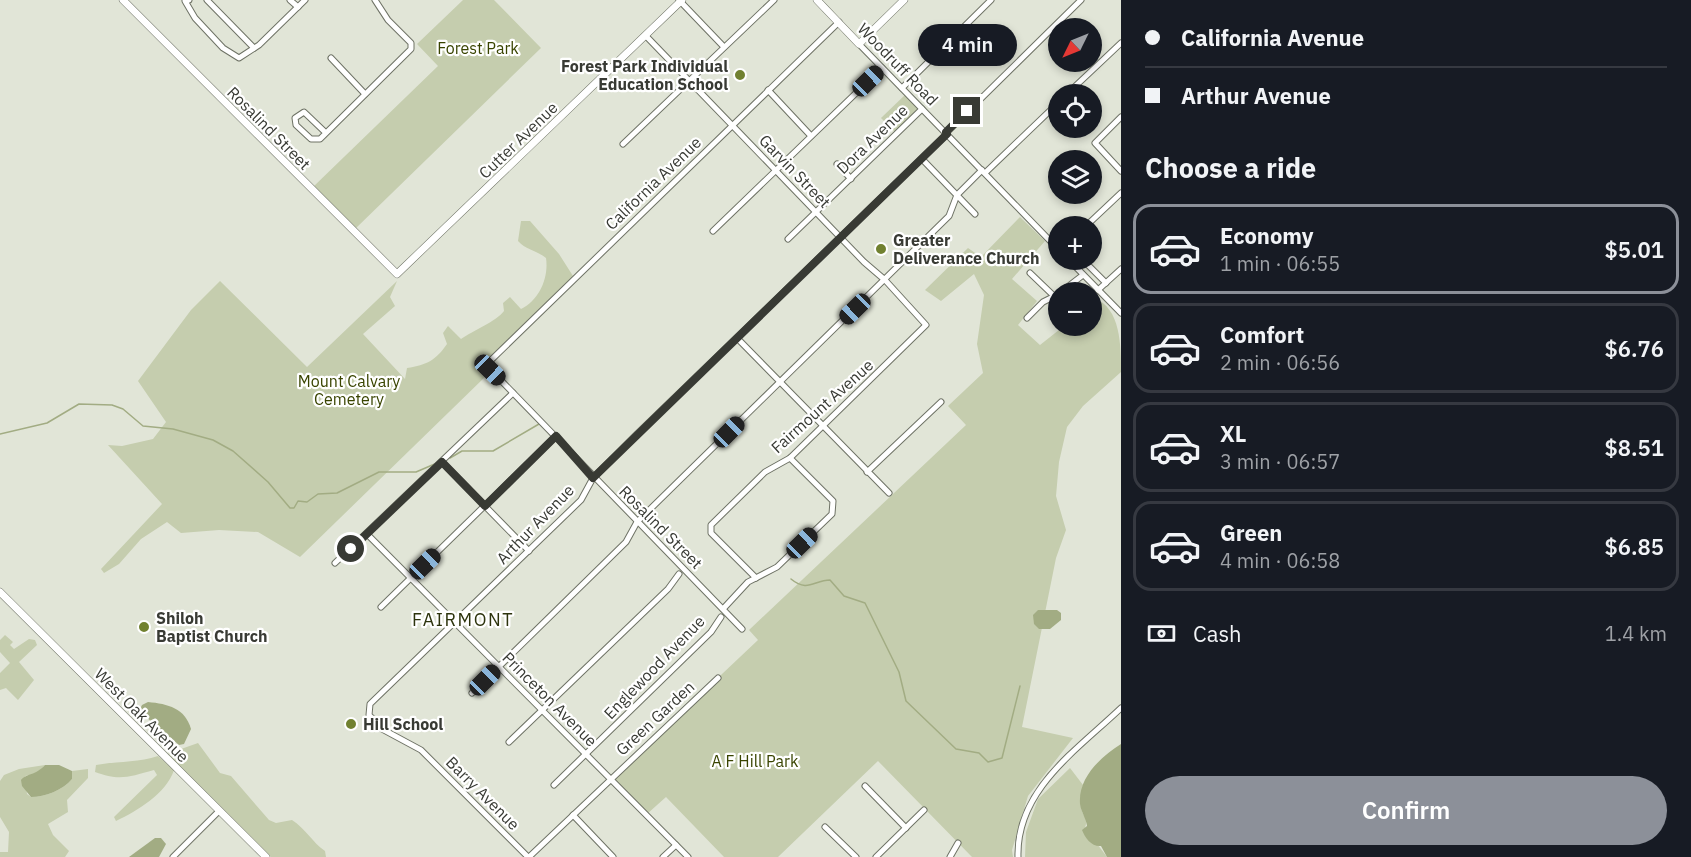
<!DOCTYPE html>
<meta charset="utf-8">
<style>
:root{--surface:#171b24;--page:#20242c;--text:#f1f3f6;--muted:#9ea1a6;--line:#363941;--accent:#8c9099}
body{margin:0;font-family:"IBM Plex Sans",sans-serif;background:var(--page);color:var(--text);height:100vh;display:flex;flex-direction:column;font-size:22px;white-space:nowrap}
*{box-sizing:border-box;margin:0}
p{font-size:20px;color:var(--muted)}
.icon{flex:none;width:33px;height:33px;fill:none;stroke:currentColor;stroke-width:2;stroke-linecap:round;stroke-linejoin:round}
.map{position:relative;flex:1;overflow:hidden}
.details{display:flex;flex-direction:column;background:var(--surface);width:570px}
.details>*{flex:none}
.banner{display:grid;align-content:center;height:132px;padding:0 24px;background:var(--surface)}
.needle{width:39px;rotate:227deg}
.tools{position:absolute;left:1048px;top:18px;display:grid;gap:12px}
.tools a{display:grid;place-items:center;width:54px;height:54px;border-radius:50%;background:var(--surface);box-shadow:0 3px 9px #0003;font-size:30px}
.end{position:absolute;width:27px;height:27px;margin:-14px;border:8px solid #383a34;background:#fff;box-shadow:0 0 0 3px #fff}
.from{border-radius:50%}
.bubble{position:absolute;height:42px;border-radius:21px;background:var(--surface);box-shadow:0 3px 9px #0003;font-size:20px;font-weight:600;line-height:42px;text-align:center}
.car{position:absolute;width:18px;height:36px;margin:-18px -9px;border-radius:8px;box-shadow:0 0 4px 2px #0007;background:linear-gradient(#222 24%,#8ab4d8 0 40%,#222 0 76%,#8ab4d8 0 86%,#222 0)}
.banner b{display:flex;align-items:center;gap:21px;height:57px;font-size:22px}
.banner b+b{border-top:2px solid var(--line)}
.banner i{width:15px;height:15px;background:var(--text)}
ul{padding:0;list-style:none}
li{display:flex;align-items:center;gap:18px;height:90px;margin:0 12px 9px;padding:0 12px;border:3px solid var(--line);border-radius:18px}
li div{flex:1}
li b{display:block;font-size:22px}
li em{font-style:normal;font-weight:600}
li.selected{border-color:var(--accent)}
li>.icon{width:54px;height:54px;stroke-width:1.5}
h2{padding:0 24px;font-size:27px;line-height:72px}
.pay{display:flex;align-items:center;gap:15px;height:66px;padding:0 24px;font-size:22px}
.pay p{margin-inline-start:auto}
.cta{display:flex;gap:12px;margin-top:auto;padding:12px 24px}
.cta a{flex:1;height:69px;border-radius:36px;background:var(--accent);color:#fff;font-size:24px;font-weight:600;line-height:69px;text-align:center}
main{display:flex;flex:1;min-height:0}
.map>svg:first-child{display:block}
.green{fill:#c5cdae}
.water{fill:#a2ac83}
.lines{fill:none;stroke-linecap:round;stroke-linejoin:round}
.stream{stroke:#a2ac83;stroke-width:1.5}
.street-casing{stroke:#6e7265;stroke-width:7}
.secondary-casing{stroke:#6e7265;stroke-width:8}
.street{stroke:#fff;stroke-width:5}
.secondary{stroke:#fff;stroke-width:7}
.route{stroke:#383a34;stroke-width:8}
.poi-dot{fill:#718130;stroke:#fff;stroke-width:2}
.labels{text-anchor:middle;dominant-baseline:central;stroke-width:4.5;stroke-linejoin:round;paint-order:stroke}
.park-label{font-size:16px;fill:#394400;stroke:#fff}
.street-label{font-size:16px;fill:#383a34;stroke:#fff}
.poi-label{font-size:16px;font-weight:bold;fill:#383a34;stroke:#fff;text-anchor:start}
.neighbourhood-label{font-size:18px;letter-spacing:1.5px;fill:#2c330c;stroke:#fff}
</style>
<main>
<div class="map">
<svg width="1121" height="857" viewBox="0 0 1121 857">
<rect width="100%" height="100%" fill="#e1e5d7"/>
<g class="green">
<path d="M463,0H494L541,48L354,230L313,187L438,66L417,44Z"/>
<path d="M906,94L922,111L898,135L881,118Z"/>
<path d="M1020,217L1045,241L1012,279L1037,301L1018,325L1040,345L1064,326H1092L1094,298C1121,308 1121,346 1121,372L1083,406L1067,427L1059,462L1056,496L1066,530L1056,558L1022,727L1073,738L1028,796L1012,850L1013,857H972L878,761L778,857H724L666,797L647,814L612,778L758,640L749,630L966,425L948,406L983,373L977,344L984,295L974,274L941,301L925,290L968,248L981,257Z"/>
<path d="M521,221H530L559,254L573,276L486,361V376L300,557L258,532L219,530L181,533L167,522L141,539L119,564L104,573L101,569L162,504L108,445L122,446L153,439L166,422L138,381L191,310L220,281L307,367L397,281L390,297L395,306L363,334L405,379L407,368C427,365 436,360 447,344L443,333L448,326L461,339C472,331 497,321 504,311L503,303L510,297L521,309C539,300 549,278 546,258C536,250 526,250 518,241Z"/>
<path d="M5,635L13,642L10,645L14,649L29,639L35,640L37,645L19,662L34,680L18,700L6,688L0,690V673L10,663L0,652V640Z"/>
<path d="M198,743L220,773L231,776L269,820L276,823L292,820C306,829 312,842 325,851L326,857H271L167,754Z"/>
<path d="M158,756L174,770C166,794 137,811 116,821L114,817L157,775L154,770C129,777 119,781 95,772L96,765C117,761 138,763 158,756Z"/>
<path d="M45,765L37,774L25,776L27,794L31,797C45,797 63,790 72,779V771L88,769V778L67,800L68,812L48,824L53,835L69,851L65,857H0V852H8L9,832L0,817V781L4,775L19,769Z"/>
<path d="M1070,768L1083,785C1080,798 1078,809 1087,820L1085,828L1107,857H1025L1026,832L1038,799Z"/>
</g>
<g class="water">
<path d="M1038,610H1057L1061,613V620L1050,629H1039L1034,624L1033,615Z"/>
<path d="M148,702C168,704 185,708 191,729L184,744L179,745L139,711L142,705Z"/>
<path d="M1121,744V857H1107L1101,846C1092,847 1085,838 1082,830L1087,826C1086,818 1081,812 1080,804C1078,777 1101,757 1121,744Z"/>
<path d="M45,765H59L72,771V779C63,790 45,797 31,797L22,786L21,780C27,773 35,776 45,765Z"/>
<path d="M155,838H161L166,844L159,857H129Z"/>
</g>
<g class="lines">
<g class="stream">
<path d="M0,434L47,423L79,404L112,405L123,409L143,426L173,429L213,440L233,451L268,482L290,508H294L298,501L307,502L318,494L337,493L379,472H416L437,463"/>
<path d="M450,458L462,451H493L539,424"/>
<path d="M791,579C808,593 814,580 830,580L844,596L865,603L899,672L906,701L956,749L979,753L988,762L1002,758L1020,686"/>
</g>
<defs>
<g id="street">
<path d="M189,0L185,1L195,18L223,48L239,58L259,45L305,0"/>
<path d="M207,0L254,48"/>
<path d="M290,0L298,7"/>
<path d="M679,0L724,47"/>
<path d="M646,36L864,262L885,280L926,325L790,458L765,472L711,525V533L756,578"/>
<path d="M859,44L1059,250"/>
<path d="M331,58L365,94"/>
<path d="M902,88L991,0"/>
<path d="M768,90L811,136"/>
<path d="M1067,94L1121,43"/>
<path d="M1121,117L1095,143L1121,171"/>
<path d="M326,133L304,112L295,118L296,125L311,139H320L411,49V43L388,20L375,0"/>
<path d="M946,133L1081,0"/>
<path d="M623,144L774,0"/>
<path d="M922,159L975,214"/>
<path d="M837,164L851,179"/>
<path d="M985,173L1059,102"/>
<path d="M1086,226L1121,193"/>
<path d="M713,231L882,68"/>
<path d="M788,239L922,109"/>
<path d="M1069,260L1121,313"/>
<path d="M1083,260L1106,283"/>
<path d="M1030,273L1055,297"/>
<path d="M1098,290L1121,269"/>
<path d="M1061,292L1083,275"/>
<path d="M1027,318L1043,302L1059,294"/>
<path d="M737,338L889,493"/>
<path d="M442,462L529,551"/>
<path d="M867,472L941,402"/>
<path d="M367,534L688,857"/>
<path d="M335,563L513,393"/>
<path d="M381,607L556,436"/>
<path d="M723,609L748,582L777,567L832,514L833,501L790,458"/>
<path d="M742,629L486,365L839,22"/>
<path d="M472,693L626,542L637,522L949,216L957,195L982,170"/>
<path d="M509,742L668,589L679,574"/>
<path d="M554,785L711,632L721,617"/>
<path d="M865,786L906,828"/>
<path d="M573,815L613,857"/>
<path d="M825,827L856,857"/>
<path d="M173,857L219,811"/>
<path d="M528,857L421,750L382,729L369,715L370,704L581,500L593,478L637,434L947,134"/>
<path d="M529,857L718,678"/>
<path d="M663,857L676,845"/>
<path d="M876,857L924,810"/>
<path d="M950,857L958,843"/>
<path d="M1018,857C1016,790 1077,750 1121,708"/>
</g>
<g id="secondary">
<path d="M123,0L397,274L682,0"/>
<path d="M817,0L859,44L904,0"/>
<path d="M0,592L266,857"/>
</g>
</defs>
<use href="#street" class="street-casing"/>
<use href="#secondary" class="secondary-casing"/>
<use href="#street" class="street"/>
<use href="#secondary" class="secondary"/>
</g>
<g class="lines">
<path class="route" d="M351,549L442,462L485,506L556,436L593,478L947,134L946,132L967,111"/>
</g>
<g class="poi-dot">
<circle cx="740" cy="75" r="6"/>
<circle cx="881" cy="249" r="6"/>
<circle cx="144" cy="627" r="6"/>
<circle cx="351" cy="724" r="6"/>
</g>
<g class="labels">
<g class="park-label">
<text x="478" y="48">Forest Park</text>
<text x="349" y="381">Mount Calvary<tspan x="349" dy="18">Cemetery</tspan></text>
<text x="755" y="761">A F Hill Park</text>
</g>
<g class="street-label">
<text transform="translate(898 64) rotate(46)">Woodruff Road</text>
<text transform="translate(269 128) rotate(45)">Rosalind Street</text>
<text transform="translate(872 139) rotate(-44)">Dora Avenue</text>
<text transform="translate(518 140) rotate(-44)">Cutter Avenue</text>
<text transform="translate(795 171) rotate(46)">Garvin Street</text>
<text transform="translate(653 183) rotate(-44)">California Avenue</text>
<text transform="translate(822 406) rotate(-42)">Fairmount Avenue</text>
<text transform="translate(535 524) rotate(-46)">Arthur Avenue</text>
<text transform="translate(661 527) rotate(45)">Rosalind Street</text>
<text transform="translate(654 667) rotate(-46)">Englewood Avenue</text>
<text transform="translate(550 699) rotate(45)">Princeton Avenue</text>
<text transform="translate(142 715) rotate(45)">West Oak Avenue</text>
<text transform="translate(655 718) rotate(-43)">Green Garden</text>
<text transform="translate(483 793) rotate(45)">Barry Avenue</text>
</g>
<g class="poi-label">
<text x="728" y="66" text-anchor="end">Forest Park Individual<tspan x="728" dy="18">Education School</tspan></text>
<text x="893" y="240">Greater<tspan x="893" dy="18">Deliverance Church</tspan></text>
<text x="156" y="618">Shiloh<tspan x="156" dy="18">Baptist Church</tspan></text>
<text x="363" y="724">Hill School</text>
</g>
<g class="neighbourhood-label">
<text x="463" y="619">FAIRMONT</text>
</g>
</g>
</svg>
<div class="tools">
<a><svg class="needle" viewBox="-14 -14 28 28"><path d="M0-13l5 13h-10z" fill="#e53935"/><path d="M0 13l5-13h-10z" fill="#9ea1a6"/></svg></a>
<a><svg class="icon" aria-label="locate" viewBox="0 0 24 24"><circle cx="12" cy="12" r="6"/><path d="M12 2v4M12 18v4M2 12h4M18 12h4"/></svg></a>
<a><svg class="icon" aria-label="layers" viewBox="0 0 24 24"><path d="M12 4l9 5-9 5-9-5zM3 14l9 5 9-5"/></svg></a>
<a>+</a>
<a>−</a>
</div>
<i class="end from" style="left:351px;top:549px"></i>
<i class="end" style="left:967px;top:111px"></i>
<div class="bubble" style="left:918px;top:24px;width:99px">4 min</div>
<i class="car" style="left:868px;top:81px;rotate:46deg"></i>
<i class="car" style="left:855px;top:309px;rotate:226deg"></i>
<i class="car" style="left:490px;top:370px;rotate:134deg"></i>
<i class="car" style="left:729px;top:432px;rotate:45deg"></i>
<i class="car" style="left:802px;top:543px;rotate:46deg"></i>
<i class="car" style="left:425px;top:564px;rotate:46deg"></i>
<i class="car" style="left:485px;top:680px;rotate:45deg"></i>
</div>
<section class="details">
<div class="banner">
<b><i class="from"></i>California Avenue</b>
<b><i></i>Arthur Avenue</b>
</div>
<h2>Choose a ride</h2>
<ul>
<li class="selected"><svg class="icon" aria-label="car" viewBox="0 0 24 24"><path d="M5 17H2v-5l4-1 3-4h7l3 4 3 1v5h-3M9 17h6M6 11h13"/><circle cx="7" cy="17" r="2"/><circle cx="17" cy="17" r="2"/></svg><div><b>Economy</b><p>1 min · 06:55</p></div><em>$5.01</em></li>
<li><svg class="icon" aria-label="car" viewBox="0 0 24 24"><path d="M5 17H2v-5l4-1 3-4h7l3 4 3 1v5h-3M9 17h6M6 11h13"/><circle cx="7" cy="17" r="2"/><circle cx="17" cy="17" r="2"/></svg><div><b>Comfort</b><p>2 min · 06:56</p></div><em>$6.76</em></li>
<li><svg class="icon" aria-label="car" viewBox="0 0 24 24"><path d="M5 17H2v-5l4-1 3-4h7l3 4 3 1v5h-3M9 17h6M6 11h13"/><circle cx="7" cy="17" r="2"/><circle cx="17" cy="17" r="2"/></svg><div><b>XL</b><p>3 min · 06:57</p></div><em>$8.51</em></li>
<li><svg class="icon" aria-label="car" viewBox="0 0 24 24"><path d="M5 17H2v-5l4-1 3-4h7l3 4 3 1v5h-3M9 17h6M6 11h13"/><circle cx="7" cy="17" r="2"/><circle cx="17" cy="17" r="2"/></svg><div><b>Green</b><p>4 min · 06:58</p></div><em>$6.85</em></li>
</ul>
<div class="pay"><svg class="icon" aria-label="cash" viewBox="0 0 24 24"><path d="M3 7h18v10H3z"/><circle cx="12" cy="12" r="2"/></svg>Cash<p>1.4 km</p></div>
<div class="cta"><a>Confirm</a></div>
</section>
</main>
